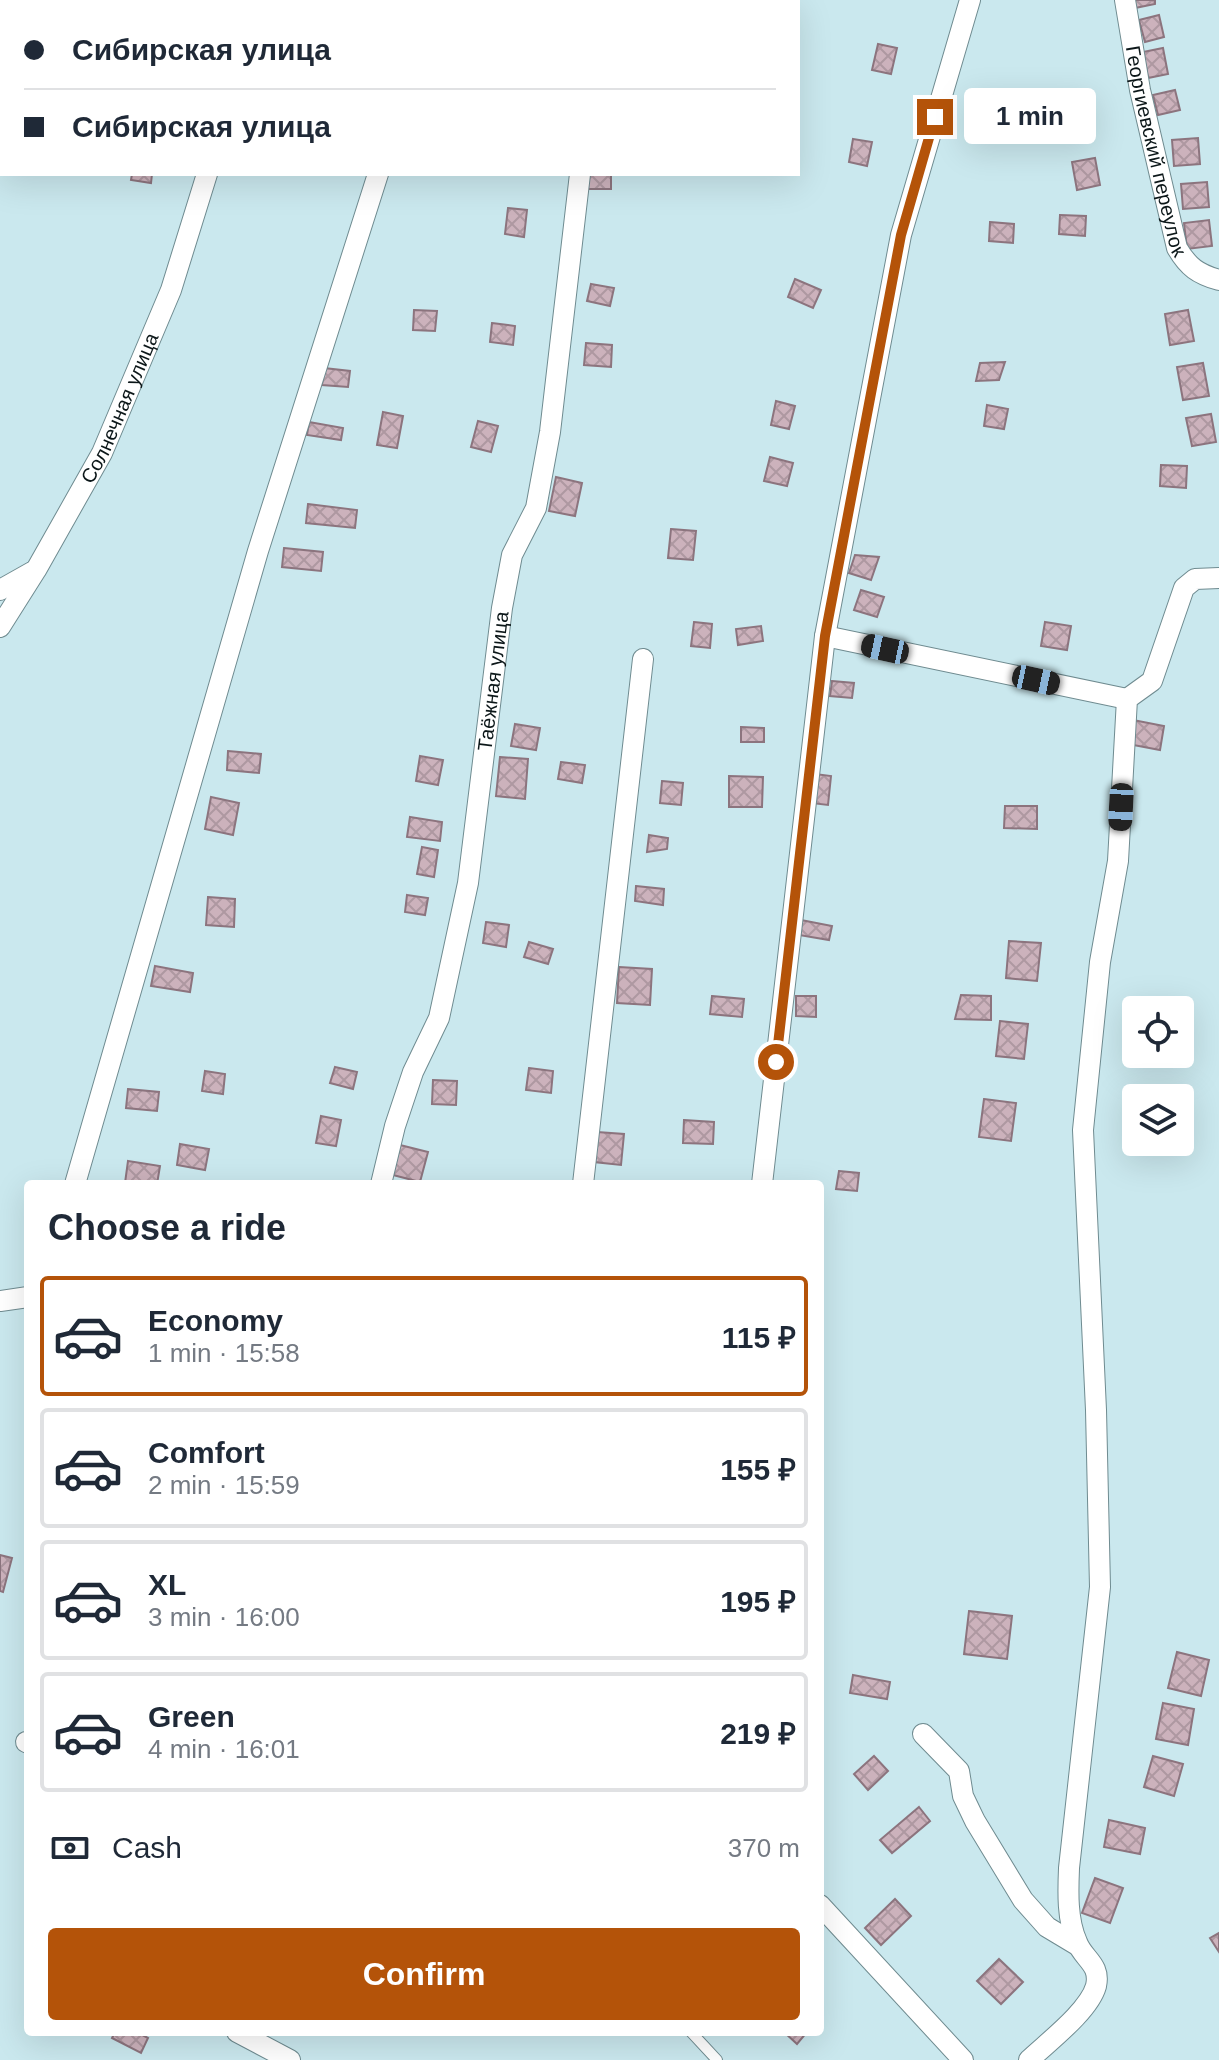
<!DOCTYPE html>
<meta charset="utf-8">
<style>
:root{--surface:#fff;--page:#f6f6f7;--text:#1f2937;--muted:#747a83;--line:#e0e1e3;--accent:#b45309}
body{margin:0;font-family:Helvetica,sans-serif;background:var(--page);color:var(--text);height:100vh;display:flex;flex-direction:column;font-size:30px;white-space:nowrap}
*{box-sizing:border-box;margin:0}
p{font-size:26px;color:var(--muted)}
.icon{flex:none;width:44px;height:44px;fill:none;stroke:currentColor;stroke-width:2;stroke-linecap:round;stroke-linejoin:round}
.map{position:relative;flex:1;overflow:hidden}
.details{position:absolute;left:24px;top:1180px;width:800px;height:856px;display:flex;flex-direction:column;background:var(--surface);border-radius:8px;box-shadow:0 8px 32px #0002}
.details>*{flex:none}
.top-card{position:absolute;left:0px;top:0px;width:800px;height:176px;box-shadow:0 8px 32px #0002;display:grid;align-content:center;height:176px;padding:0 24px;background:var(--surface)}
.buttons{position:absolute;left:1122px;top:996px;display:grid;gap:16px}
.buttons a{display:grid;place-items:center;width:72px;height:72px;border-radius:8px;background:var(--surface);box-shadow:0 8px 32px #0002;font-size:40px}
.end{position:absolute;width:36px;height:36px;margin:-18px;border:10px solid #b45309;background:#fff;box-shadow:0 0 0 4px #fff}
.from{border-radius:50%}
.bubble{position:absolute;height:56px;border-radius:8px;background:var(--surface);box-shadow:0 8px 32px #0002;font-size:26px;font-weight:700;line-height:56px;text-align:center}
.car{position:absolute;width:24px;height:48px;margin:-24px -12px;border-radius:10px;box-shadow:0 0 6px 2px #0007;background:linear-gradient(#222 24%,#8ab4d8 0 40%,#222 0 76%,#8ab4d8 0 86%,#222 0)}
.top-card b{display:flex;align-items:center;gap:28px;height:76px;font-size:30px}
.top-card b+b{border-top:2px solid var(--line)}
.top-card i{width:20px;height:20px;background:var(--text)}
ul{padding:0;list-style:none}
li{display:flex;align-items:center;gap:24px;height:120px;margin:0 16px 12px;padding:0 8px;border:4px solid var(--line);border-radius:8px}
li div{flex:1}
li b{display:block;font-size:30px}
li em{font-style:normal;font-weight:700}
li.current{border-color:var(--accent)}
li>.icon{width:72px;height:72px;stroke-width:1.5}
h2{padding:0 24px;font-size:36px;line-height:96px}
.pay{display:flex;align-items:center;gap:20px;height:88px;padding:0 24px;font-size:30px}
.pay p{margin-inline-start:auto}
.button{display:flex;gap:16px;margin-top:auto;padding:16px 24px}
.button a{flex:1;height:92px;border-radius:8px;background:var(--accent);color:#fff;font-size:32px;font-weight:700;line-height:92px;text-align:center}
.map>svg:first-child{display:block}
.building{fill:url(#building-cross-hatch);stroke:#8c747e;stroke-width:2}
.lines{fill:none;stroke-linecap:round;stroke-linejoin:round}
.service-casing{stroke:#6f8b90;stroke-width:12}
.minor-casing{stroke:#6f8b90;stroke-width:22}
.service{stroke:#fff;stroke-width:10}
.minor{stroke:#fff;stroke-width:20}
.route{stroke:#b45309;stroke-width:10}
.labels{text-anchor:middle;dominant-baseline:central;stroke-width:8;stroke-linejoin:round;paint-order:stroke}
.street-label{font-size:20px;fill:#0c1719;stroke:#d7f6fb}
</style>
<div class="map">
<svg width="1219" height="2060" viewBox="0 0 1219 2060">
<defs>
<pattern id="building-cross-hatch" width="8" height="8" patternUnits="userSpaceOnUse" patternTransform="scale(2)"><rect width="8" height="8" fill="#ccb2bc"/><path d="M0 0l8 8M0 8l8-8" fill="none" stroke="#ae98a1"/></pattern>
</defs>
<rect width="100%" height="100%" fill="#cae8ee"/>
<g class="building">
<path d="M1133,0H1155V4L1135,8Z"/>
<path d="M1159,15L1164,37L1145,42L1139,20Z"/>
<path d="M878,44L897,48L891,74L872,70Z"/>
<path d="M1163,48L1168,74L1148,78L1143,52Z"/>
<path d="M1175,90L1180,110L1158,115L1153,95Z"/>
<path d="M1198,138L1200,164L1174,166L1172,140Z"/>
<path d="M853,139L872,142L867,166L849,162Z"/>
<path d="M1095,158L1100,185L1077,190L1072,162Z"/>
<path d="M132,174H152L151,183L131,180Z"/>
<path d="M588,174H611V189H587Z"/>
<path d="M1207,182L1209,207L1183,209L1181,184Z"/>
<path d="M508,208L527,210L524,237L505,234Z"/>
<path d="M1060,215L1086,216L1085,236L1059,234Z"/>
<path d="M1209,220L1212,246L1187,249L1184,223Z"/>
<path d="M990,222L1014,224L1013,243L989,241Z"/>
<path d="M795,279L821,290L813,308L788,297Z"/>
<path d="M591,284L614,288L610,306L587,301Z"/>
<path d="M414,310L437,311L435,331L413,330Z"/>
<path d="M1188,310L1194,341L1170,345L1165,314Z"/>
<path d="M492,323L515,326L513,345L490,342Z"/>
<path d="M586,343L612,345L611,367L584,365Z"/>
<path d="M1005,362L999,380L976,381L980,363Z"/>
<path d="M1203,363L1209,396L1183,400L1177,367Z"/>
<path d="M324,368L350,371L348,387L322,385Z"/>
<path d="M776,401L795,406L789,429L771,425Z"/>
<path d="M987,405L1008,409L1004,429L984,426Z"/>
<path d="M383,412L403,416L397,448L377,445Z"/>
<path d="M1211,414L1216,442L1192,446L1186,418Z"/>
<path d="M478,421L498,426L491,452L471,447Z"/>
<path d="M309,422L343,428L341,440L307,435Z"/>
<path d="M770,457L793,463L787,486L764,481Z"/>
<path d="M1161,465L1187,466L1186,488L1160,486Z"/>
<path d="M556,477L582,483L575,516L549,511Z"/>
<path d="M308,504L357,510L355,528L306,523Z"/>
<path d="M671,529L696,531L693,560L668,558Z"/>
<path d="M284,548L323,552L321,571L282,567Z"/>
<path d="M855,555L879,557L871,580L849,573Z"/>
<path d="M861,590L884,597L877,617L854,610Z"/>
<path d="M694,622L712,624L710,648L691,646Z"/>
<path d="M1045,622L1071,626L1067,650L1041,646Z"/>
<path d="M761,626L763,641L738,645L736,629Z"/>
<path d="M832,681L854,683L852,698L830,696Z"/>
<path d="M1133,720L1164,726L1160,750L1128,744Z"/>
<path d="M515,724L540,728L536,750L511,746Z"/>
<path d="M741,727L764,728V742H741Z"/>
<path d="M228,751L261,754L259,773L227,770Z"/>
<path d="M420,756L443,760L438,785L416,781Z"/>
<path d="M500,757L528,759L525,799L496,796Z"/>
<path d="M561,762L585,765L582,783L558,779Z"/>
<path d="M815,774L831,776L828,805L811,803Z"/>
<path d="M729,776L763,777L762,807H729Z"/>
<path d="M662,781L683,783L681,805L660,803Z"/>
<path d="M211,797L239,803L233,835L205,829Z"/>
<path d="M1005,806H1037V829L1004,828Z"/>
<path d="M410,817L442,822L440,841L407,837Z"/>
<path d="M649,835L668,838L667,849L647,852Z"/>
<path d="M422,847L438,850L434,877L417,874Z"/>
<path d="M636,886L664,889L663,905L635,901Z"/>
<path d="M407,895L428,898L425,915L405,912Z"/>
<path d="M208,897L235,899L234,927L206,925Z"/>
<path d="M801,920L832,926L829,940L799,935Z"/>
<path d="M486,922L509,925L506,947L483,943Z"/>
<path d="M1009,941L1041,943L1037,981L1006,978Z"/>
<path d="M529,942L553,949L548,964L524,957Z"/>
<path d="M155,966L193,973L190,992L151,986Z"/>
<path d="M619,967L652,969L650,1005L617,1003Z"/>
<path d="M961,995L991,996V1020L955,1019Z"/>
<path d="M712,996L744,999L742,1017L710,1014Z"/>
<path d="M796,996H816V1017L796,1016Z"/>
<path d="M1000,1021L1028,1024L1024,1059L996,1056Z"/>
<path d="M335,1067L357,1072L353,1089L330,1083Z"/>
<path d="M529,1068L553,1071L551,1093L526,1090Z"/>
<path d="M205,1071L225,1074L223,1094L202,1091Z"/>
<path d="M433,1080L457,1081L456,1105L432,1104Z"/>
<path d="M128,1089L159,1092L157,1111L126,1108Z"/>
<path d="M984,1099L1016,1103L1011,1141L979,1137Z"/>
<path d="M321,1116L341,1120L336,1146L316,1143Z"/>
<path d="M684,1120L714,1122L713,1144L683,1143Z"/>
<path d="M597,1132L624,1134L621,1165L594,1162Z"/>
<path d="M180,1144L209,1149L205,1170L177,1165Z"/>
<path d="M400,1145L428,1152L420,1182L393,1175Z"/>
<path d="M128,1161L160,1166L157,1184L125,1183Z"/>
<path d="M839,1171L859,1173L857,1191L836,1189Z"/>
<path d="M0,1555L12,1558L3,1592L0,1591Z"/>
<path d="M969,1611L1012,1616L1007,1659L964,1654Z"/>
<path d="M1177,1652L1209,1660L1201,1696L1168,1688Z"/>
<path d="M853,1675L890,1682L887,1699L850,1693Z"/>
<path d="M1163,1703L1194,1709L1188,1745L1156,1739Z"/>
<path d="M874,1756L888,1771L868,1790L854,1774Z"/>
<path d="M1153,1756L1183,1764L1174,1796L1144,1787Z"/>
<path d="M919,1807L930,1821L892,1853L880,1840Z"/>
<path d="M1109,1820L1145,1828L1140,1854L1104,1847Z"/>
<path d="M1095,1878L1123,1888L1110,1923L1082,1913Z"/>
<path d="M895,1899L911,1916L881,1945L865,1928Z"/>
<path d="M1219,1933V1952L1210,1938Z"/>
<path d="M999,1959L1023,1982L1001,2004L977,1981Z"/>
<path d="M115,2032H137L148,2038L141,2053L112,2038Z"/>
<path d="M784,2032H807L797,2044Z"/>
</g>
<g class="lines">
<defs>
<g id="service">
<path d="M0,151H2"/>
<path d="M691,2032L717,2060"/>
</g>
<g id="minor">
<path id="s1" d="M1125,0L1140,90L1177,248C1188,267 1198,274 1219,280"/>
<path d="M262,2L263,0"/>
<path d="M433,2L434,0"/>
<path d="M605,2V0"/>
<path d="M0,590L32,572"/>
<path id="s2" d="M0,627L36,570L102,453L171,290L207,174"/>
<path d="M825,636L1127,699"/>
<path d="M75,1184L258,551L378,174"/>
<path id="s3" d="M381,1184L395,1126L413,1072L439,1018L468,883L502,608L512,555L536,508L550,432L580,174"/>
<path d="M583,1184L643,659"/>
<path d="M762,1184L825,636L901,235L970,0"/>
<path d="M0,1301L28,1297"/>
<path d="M923,1734L959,1771L963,1796L975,1821L1023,1900L1047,1927L1077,1945"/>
<path d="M26,1742L28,1743"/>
<path d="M820,1905L963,2060"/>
<path d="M237,2032L290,2060"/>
<path d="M1029,2060C1048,2042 1089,2011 1096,1986C1101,1964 1083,1959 1077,1942C1067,1920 1068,1892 1069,1868L1100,1587L1096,1410L1083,1130L1100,962L1118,861L1127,699L1152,681L1184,588L1195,579L1219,578"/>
</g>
</defs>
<use href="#service" class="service-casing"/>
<use href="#minor" class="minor-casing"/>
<use href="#service" class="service"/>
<use href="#minor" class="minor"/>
</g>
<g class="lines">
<path class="route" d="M776,1062L825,636L901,235L935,117"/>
</g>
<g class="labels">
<g class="street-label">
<text stroke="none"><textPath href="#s1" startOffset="154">Георгиевский переулок</textPath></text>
<text stroke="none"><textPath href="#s2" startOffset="250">Солнечная улица</textPath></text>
<text stroke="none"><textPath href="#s3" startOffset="518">Таёжная улица</textPath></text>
</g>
</g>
</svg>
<div class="buttons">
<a><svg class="icon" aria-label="locate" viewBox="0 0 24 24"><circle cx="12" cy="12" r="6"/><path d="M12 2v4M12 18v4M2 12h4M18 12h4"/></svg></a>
<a><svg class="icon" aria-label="layers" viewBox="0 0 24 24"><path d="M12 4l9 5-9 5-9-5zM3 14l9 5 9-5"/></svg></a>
</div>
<i class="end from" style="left:776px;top:1062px"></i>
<i class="end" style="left:935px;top:117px"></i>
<div class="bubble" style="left:964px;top:88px;width:132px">1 min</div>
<i class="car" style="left:885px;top:649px;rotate:282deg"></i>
<i class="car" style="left:1036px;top:680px;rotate:102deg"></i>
<i class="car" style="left:1121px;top:807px;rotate:183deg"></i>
<div class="top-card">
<b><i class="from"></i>Сибирская улица</b>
<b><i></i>Сибирская улица</b>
</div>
<section class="details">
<h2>Choose a ride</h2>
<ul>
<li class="current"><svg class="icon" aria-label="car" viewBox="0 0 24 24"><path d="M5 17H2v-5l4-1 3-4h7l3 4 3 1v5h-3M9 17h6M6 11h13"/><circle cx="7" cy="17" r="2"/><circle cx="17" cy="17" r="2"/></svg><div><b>Economy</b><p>1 min · 15:58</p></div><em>115 ₽</em></li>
<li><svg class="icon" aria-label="car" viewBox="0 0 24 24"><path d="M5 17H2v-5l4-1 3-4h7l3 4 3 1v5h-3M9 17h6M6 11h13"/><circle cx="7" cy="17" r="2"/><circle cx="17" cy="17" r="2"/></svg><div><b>Comfort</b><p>2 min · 15:59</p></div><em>155 ₽</em></li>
<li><svg class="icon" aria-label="car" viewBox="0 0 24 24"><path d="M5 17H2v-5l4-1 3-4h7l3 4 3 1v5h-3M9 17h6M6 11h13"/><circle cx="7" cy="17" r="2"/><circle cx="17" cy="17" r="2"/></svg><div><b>XL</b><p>3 min · 16:00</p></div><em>195 ₽</em></li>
<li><svg class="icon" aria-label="car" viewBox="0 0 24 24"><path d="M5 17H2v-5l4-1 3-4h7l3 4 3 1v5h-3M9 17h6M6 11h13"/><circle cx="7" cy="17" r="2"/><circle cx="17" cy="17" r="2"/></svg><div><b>Green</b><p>4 min · 16:01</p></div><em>219 ₽</em></li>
</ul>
<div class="pay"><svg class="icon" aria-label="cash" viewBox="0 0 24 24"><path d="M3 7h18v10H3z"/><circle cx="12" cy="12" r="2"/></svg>Cash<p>370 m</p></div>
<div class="button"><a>Confirm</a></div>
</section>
</div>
